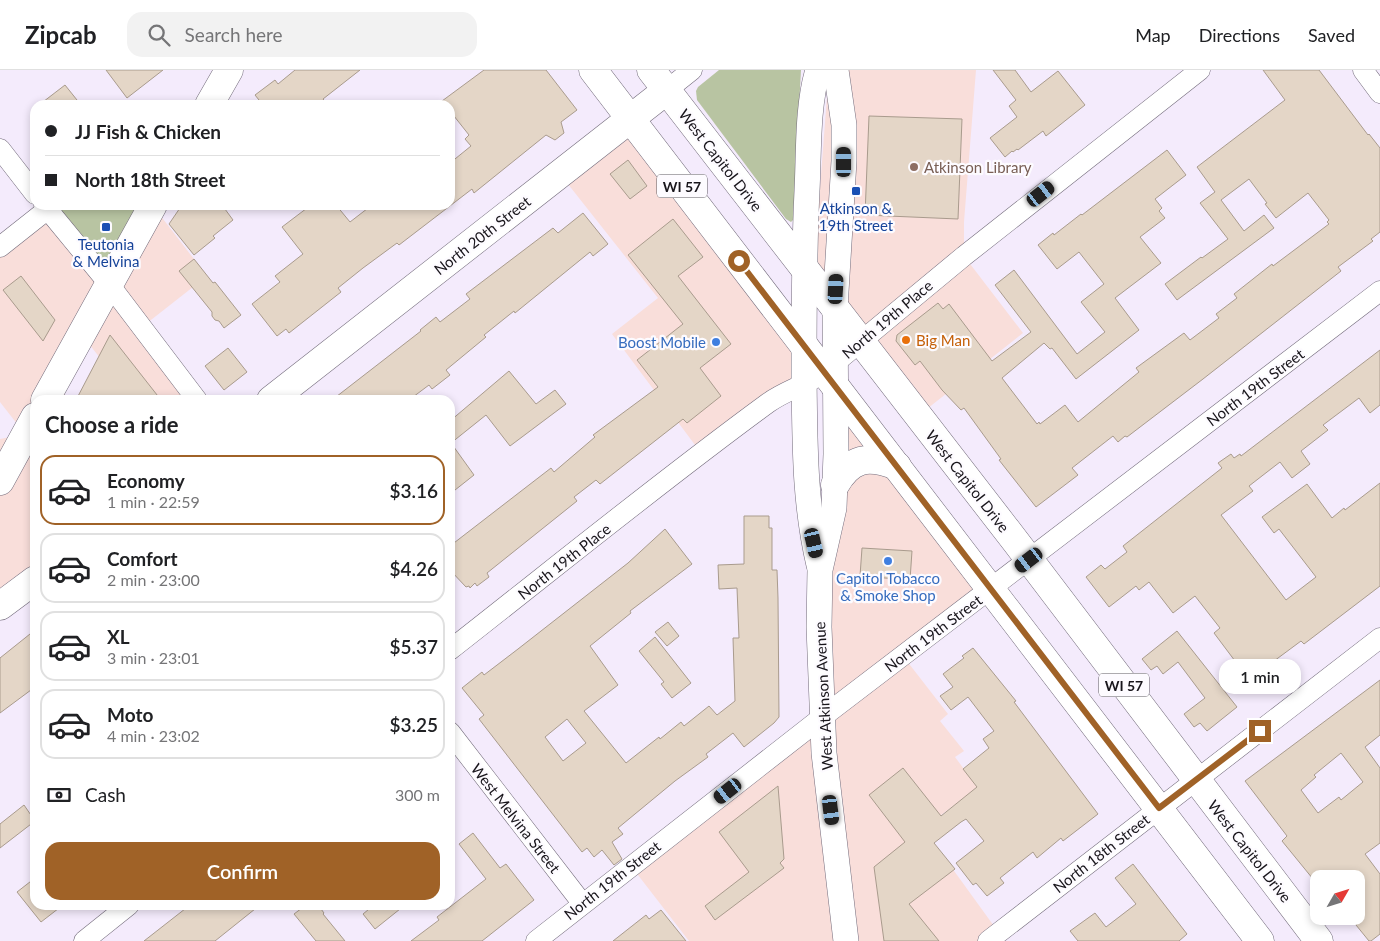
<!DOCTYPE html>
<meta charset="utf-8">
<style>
:root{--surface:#fff;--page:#f2f2f2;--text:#202124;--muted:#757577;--line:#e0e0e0;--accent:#a06227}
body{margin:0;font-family:Lato,sans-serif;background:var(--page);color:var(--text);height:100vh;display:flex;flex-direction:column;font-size:19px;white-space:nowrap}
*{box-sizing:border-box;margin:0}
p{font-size:16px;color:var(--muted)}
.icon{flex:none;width:28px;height:28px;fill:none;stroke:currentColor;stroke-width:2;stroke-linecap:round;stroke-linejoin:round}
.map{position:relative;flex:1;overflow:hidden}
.side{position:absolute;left:30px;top:325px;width:425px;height:515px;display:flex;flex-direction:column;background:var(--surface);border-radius:15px;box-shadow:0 2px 8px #0003}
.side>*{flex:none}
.banner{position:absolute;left:30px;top:30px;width:425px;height:110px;border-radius:15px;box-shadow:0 2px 8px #0003;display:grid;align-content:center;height:110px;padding:0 15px;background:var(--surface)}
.needle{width:32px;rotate:51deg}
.fabs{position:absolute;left:1310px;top:800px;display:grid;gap:10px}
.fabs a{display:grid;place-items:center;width:55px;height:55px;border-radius:10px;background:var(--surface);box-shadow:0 2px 8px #0003;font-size:25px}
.end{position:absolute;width:22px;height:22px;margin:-11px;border:6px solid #a06227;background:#fff;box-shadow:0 0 0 2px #fff}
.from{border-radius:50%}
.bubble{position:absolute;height:35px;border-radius:15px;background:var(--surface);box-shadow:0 2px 8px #0003;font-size:16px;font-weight:600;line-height:35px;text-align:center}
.car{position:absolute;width:15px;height:30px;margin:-15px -8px;border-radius:6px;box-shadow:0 0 4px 1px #0007;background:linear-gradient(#222 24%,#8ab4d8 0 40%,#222 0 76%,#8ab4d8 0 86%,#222 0)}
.banner b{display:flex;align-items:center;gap:18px;height:48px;font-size:19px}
.banner b+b{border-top:1px solid var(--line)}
.banner i{width:12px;height:12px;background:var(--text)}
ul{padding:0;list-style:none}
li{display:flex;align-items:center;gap:15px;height:70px;margin:0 10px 8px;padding:0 5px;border:2px solid var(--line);border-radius:15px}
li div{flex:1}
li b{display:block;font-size:19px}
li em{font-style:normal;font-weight:600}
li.active{border-color:var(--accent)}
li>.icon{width:45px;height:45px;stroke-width:1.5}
h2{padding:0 15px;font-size:22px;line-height:60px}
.pay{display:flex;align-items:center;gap:12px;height:55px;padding:0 15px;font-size:19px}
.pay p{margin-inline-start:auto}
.cta{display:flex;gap:10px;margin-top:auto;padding:10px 15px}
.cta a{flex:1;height:58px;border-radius:15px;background:var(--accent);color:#fff;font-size:20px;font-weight:600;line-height:58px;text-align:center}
header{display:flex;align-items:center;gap:30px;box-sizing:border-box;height:70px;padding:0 25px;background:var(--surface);border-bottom:1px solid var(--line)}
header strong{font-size:24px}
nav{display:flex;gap:28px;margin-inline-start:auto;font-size:18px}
.search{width:350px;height:45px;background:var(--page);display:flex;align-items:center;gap:12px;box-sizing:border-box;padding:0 18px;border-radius:15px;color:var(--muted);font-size:19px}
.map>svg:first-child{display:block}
.commercial{fill:#f9deda}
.green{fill:#b8c4a2}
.building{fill:#e4d6c7;stroke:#a99b8d;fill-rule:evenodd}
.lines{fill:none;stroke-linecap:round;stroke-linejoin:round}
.minor-casing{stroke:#736b7b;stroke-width:21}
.tertiary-casing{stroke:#736b7b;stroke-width:26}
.secondary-casing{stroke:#736b7b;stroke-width:29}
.primary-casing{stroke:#736b7b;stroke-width:29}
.minor{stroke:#fff;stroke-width:20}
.tertiary{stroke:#fff;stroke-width:25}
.secondary{stroke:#fff;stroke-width:28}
.primary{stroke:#fff;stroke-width:28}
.route{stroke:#a06227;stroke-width:6}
.education-dot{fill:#8d6e63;stroke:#fdfbff;stroke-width:2}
.transit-dot{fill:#1a4fb4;stroke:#fdfbff;stroke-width:2}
.food-dot{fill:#e8710a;stroke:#fdfbff;stroke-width:2}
.shop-dot{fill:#3f7fe0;stroke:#fdfbff;stroke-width:2}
.labels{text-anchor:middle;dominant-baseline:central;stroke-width:4.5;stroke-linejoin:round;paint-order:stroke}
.shield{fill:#fdfbff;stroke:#5d5a5f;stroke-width:1}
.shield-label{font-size:14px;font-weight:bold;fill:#18151b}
.street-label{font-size:15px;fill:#18151b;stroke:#fdfbff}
.education-label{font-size:15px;fill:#785e54;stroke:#fdfbff;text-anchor:start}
.transit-label{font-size:15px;fill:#164399;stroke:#fdfbff}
.food-label{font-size:15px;fill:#c56008;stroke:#fdfbff;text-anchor:start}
.shop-label{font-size:15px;fill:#366cbe;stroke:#fdfbff;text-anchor:end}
</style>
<header>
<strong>Zipcab</strong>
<div class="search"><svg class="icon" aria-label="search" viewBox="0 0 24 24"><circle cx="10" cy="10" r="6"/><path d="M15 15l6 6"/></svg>Search here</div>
<nav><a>Map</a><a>Directions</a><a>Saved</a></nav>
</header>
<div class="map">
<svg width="1380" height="871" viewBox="0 0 1380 871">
<rect width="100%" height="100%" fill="#f4ebfc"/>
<g class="commercial">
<path d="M829,0H976L964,152V186L1023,263L918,346L813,210Z"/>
<path d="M630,48L991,518L903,586L948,644L940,651L964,681L955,687L978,718L923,758L999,863L988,871H689L631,796L825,645L824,303L701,383L612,264L658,228L560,104Z"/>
<path d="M153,136L207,206L142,257L197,330H133L82,265L55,312L69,330H35V511L0,539V369L25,364L0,332V177L47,139Z"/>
</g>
<g class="green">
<path d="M719,0H801L793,150L791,152L786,149L697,30L696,21L698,17Z"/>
<path d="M53,135H153L109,214Z"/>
</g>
<g class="building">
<path d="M106,0H163L127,28Z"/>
<path d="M295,0H360L323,29L328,35H263L255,25L275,10L278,14Z"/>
<path d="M484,0H546L577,40L561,52L564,63L555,70L546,65L474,123L472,119L399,175L397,173L363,198L338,218L341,222L289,263L286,259L277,266L252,234L280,212L275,206L303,184L282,157L311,135H336L350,152L372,135H450V93L471,76L465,69L469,65L450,41V35H446L442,31Z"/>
<path d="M993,0H1015L1031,22L1058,1L1085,35L1046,66L1043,61L1018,80L1017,79L1013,82L1012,81L1005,87L990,68L1017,47L1009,36L1016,30Z"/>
<path d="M1263,0H1319L1368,65L1369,64L1380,78V162L1371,169L1373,171L1338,197L1341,201L1203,309L1127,367L1125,366L1118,372L1113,366L1072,398L1078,405L1036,437L999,390L1001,389L964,338L961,340L942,320L920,291L915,295L896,271L897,265L938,233L943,239L949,234L992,291L1031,262L995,215L1014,200L1077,284L1105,262L1081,232L1104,214L1079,182L1057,199L1038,175L1053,163L1054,165L1081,144L1082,145L1167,80L1186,105L1155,129L1162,138L1159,141L1165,148L1140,167L1161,193L1115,228L1139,260L1076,309L1052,278L1050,279L1044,273L1002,308L1037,354L1039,352L1040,354L1065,335L1078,352L1139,302L1136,298L1184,263L1190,270L1219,248L1216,244L1237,228L1234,224L1272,194L1273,196L1329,154L1327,152L1329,150L1308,123L1276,148L1265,134L1267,133L1249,109L1221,130L1244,161L1264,145L1274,158L1177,230L1165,214L1201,187L1202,188L1228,169L1200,133L1215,122L1197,97L1285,30Z"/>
<path d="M65,15L81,35H39Z"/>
<path d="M869,46L962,49L958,149L865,145Z"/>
<path d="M628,90L647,116L630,129L610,104Z"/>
<path d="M182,135H222L233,150L213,166L215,168L194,185L169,154Z"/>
<path d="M583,143L608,174L593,186L590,182L515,243L514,241L484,265L486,267L446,300L450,305L432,319L429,315L409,330H332L421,261L420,260L436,247L440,252L470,229L466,224L553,158L558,163Z"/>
<path d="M673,149L703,187L678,206L731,274L700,298L721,326L687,353L683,349L600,414L596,410L574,427L577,431L487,503L489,507L477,516L475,513L470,518L469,516L466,517L450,500V476L551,398L554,402L595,367L593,365L658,317L637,290L683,254L628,185Z"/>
<path d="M194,189L213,213L215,212L241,245L224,258L219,251L215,250L212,246V242L179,201Z"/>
<path d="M21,206L55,250L43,271L3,220Z"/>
<path d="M110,265L161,330H76Z"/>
<path d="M228,278L247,302L224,320L205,296Z"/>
<path d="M1380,280V335L1370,343L1359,328L1323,355L1328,360L1301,381L1310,394L1292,408L1280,392L1249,416L1253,421L1221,445L1286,530L1316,507L1279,459L1274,463L1262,447L1307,414L1332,448L1344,438L1345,440L1380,413V516L1304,574L1301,571L1270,594L1277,603L1256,619L1214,563L1220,558L1195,526L1173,543L1149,512L1139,520L1136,516L1109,537L1086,507L1101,495L1105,499L1127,482L1123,476L1222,398L1218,393L1231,384L1234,388L1240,384L1241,386Z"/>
<path d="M509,301L536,334L555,320L566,334L510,376L486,345L451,373L474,405L450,424V351Z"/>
<path d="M744,446H769V458H772V500H777L778,528L779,647L774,653L744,677L733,663L706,684L708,687L675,711L618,758L623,764L612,772L622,789L614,795L602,780L594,787L587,778L582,782L479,649L484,645L462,618L482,602L484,605L518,579L628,493L665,459L692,494L630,541L631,543L590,576L618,615L584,641L626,693L659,667L660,669L681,652L684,656L709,636L717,645L735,631L733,568H739L737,518L719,519L718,495L744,494ZM567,649L586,673L563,691L545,667Z"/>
<path d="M862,478L912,481L910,510L860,506Z"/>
<path d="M668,552L679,566L667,576L655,562Z"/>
<path d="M35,560V617L0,643V588Z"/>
<path d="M1177,561L1237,637L1207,661L1200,653L1194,657L1184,644L1205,628L1178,592L1163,604L1157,596L1151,600L1142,589Z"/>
<path d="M655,567L691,613L672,628L661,614L664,612L639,581Z"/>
<path d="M973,578L1016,631L1014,632L1098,744L1063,771L1061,768L1037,788L1033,782L1000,808L1004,813L987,826L976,813L973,815L956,793L984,771L966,749L961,752L934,773L955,799L909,834L939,871H884L874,797L905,772L869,725L903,698L941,746L977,717L963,699L989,678L983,669L994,661L968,627L951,640L940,626L953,617L943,604L964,588L962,586Z"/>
<path d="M1380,610V665L1365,677L1380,698V773L1365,784L1380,804V864L1371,871H1369L1356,855V809H1313L1282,771L1287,766L1245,711ZM1341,683L1363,712L1341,730L1339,727L1318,743L1301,720L1316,707L1314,705Z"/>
<path d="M778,716L784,789L780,793L784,798L715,850L705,836L749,802L719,762Z"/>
<path d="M24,735L35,751L0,778V754Z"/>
<path d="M473,763L500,798L506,794L534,830L482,871H411L439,850L437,847L486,809L459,774Z"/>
<path d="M1133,794L1187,864L1179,871H1078L1070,861L1095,843L1106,857L1136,834L1115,808Z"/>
<path d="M35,808V835H63L41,852L17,822Z"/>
<path d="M190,835H260L215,871H144Z"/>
<path d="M306,835H318L324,843L323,844L345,871H316L294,844Z"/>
<path d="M374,835H405L375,859L363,844Z"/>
<path d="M661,840L686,871H613L646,845L649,849Z"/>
</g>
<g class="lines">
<defs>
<g id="minor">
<path d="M1363,0L1380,23"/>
<path d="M667,20L692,0"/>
<path d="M0,79L35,124"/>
<path d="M44,135L109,214L197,330"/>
<path d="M0,177L53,135"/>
<path d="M450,580C556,497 660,412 768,333C786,320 807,315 824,302L964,186L1200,0"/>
<path d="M450,662L582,833"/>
<path d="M84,871L129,835"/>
<path d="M536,871L825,645L1380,221"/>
<path d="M988,871L1380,568"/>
</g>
<g id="tertiary">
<path d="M818,0C807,36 809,83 807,121C804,182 804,244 804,306C805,372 804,431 819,495"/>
<path d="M836,0L844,55V91L835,238L836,384L834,438L820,500L819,557L824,683L846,871"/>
</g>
<g id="secondary">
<path d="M209,35L229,0"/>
<path d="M45,330L153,135"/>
<path d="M271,330L667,20"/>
<path d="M0,411L35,347"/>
<path d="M0,536L35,510"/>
</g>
<g id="primary">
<path d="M593,0L1260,871"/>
<path d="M651,0L1016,472L1319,871"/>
<path d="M835,415C851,387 868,385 897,396"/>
</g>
</defs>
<use href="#minor" class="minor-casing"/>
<use href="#tertiary" class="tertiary-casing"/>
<use href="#secondary" class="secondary-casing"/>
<use href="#primary" class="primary-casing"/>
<use href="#minor" class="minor"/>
<use href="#tertiary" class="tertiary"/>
<use href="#secondary" class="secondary"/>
<use href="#primary" class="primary"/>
</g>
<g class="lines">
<path class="route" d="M739,191L1159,738L1260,661"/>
</g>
<circle class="education-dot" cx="914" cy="97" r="5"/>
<g class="transit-dot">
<rect x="851" y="116" width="10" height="10" rx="2.5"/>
<rect x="101" y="152" width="10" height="10" rx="2.5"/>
</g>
<circle class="food-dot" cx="906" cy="270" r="5"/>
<g class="shop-dot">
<circle cx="716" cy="272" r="5"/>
<circle cx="888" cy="491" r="5"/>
</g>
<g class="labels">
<g class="shield">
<rect x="657" y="104.5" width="50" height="23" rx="4"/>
<rect x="1099" y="603.5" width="50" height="23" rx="4"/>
</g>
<g class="shield-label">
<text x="682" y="116">WI 57</text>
<text x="1124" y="615">WI 57</text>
</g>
<g class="street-label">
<text transform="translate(721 90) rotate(52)">West Capitol Drive</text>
<text transform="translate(482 165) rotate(-38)">North 20th Street</text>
<text transform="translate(887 249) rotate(-40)">North 19th Place</text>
<text transform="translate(1255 317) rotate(-37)">North 19th Street</text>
<text transform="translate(968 411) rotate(52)">West Capitol Drive</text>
<text transform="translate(564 491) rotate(-38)">North 19th Place</text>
<text transform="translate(933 563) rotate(-37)">North 19th Street</text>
<text transform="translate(823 626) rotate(-93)">West Atkinson Avenue</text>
<text transform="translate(516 748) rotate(52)">West Melvina Street</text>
<text transform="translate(1250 781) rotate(52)">West Capitol Drive</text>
<text transform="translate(1101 783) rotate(-38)">North 18th Street</text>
<text transform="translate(612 810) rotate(-38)">North 19th Street</text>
</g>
<g class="education-label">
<text x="924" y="97">Atkinson Library</text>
</g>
<g class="transit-label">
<text x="856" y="138">Atkinson &amp;<tspan x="856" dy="17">19th Street</tspan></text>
<text x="106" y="174">Teutonia<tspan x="106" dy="17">&amp; Melvina</tspan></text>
</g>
<g class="food-label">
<text x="916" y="270">Big Man</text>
</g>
<g class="shop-label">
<text x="706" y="272">Boost Mobile</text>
<text x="888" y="508" text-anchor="middle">Capitol Tobacco<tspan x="888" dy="17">&amp; Smoke Shop</tspan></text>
</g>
</g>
</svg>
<div class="fabs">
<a><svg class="needle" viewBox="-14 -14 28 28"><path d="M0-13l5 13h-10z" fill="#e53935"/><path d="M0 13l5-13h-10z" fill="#757577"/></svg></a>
</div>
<i class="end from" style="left:739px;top:191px"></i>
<i class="end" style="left:1260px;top:661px"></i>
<div class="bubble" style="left:1219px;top:589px;width:82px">1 min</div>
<i class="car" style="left:844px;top:92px;rotate:0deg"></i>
<i class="car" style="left:1041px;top:124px;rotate:52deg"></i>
<i class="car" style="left:836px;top:219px;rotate:3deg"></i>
<i class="car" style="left:814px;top:473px;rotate:167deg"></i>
<i class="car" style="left:1029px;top:490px;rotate:233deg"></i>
<i class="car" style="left:728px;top:721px;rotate:232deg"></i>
<i class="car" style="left:831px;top:740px;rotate:173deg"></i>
<div class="banner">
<b><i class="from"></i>JJ Fish &amp; Chicken</b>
<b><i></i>North 18th Street</b>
</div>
<section class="side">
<h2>Choose a ride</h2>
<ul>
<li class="active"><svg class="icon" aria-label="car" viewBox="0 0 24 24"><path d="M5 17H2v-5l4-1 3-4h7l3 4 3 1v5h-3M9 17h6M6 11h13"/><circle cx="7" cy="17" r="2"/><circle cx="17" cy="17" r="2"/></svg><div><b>Economy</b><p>1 min · 22:59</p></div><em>$3.16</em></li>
<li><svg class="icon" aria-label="car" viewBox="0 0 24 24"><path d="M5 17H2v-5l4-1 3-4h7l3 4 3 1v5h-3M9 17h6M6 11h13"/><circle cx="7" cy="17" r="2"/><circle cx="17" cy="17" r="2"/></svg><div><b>Comfort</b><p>2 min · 23:00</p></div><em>$4.26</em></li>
<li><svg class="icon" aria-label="car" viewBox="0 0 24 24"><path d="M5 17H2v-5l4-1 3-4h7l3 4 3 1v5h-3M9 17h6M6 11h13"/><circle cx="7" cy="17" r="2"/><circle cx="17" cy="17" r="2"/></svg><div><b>XL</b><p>3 min · 23:01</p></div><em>$5.37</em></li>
<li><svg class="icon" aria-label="car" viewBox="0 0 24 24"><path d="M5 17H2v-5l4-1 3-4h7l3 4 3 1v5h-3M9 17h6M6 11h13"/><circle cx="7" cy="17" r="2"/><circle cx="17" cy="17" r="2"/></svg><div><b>Moto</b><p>4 min · 23:02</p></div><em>$3.25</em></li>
</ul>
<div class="pay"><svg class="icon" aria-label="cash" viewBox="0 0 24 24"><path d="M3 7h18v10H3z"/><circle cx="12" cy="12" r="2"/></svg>Cash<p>300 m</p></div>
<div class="cta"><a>Confirm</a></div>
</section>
</div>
